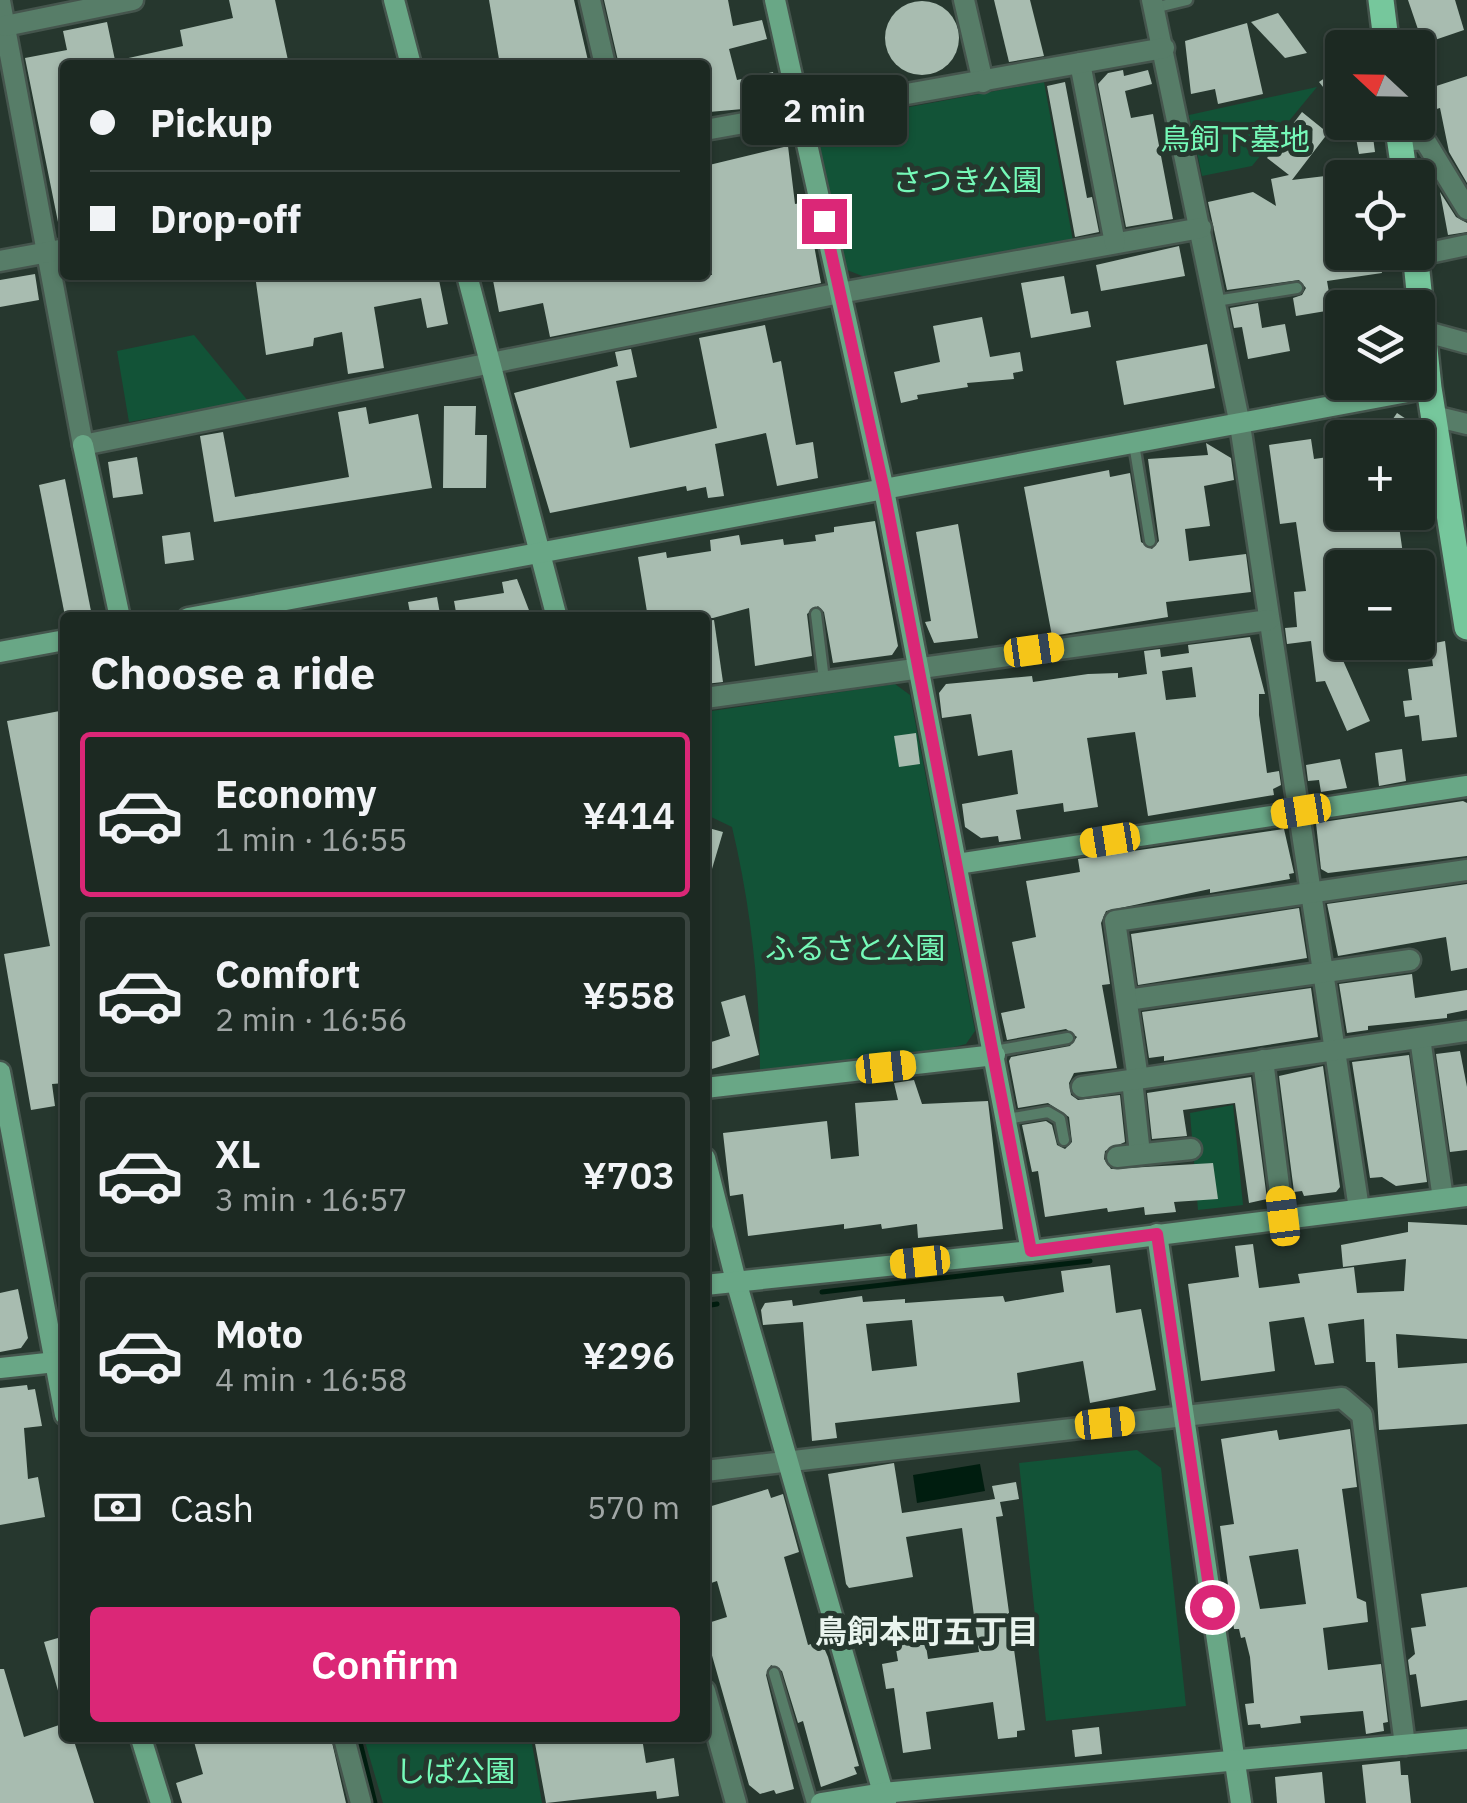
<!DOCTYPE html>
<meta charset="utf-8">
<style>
:root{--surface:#1c2922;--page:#25312a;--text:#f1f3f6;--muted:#a0a6a5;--line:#3a4540;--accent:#db2777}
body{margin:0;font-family:"IBM Plex Sans","Noto Sans JP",sans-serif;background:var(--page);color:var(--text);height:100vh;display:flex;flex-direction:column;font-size:38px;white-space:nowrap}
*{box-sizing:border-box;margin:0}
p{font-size:32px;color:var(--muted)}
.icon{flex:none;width:55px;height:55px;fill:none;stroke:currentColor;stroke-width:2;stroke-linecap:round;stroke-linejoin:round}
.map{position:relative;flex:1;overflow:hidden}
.side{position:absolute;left:60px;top:612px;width:650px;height:1130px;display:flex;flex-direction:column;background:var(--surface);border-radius:10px;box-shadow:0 2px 8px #0004,0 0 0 2px var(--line)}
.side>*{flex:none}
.hud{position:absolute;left:60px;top:60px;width:650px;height:220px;border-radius:10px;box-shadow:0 2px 8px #0004,0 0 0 2px var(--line);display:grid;align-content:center;height:220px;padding:0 30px;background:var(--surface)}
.needle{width:65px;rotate:292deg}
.controls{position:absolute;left:1325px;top:30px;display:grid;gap:20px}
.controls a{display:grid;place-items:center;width:110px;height:110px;border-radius:10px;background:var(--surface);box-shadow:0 2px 8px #0004,0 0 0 2px var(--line);font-size:50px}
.end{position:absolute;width:45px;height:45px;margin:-22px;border:12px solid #db2777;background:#fff;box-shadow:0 0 0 5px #fff}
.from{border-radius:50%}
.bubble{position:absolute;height:70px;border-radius:10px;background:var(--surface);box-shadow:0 2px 8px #0004,0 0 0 2px var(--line);font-size:32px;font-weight:600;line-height:70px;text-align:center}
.car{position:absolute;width:30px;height:60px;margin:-30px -15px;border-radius:12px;box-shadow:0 0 8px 2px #0007;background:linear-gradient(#f5c518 24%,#345 0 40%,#f5c518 0 76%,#345 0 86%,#f5c518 0)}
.hud b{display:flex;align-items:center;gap:35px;height:95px;font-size:38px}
.hud b+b{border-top:2px solid var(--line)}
.hud i{width:25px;height:25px;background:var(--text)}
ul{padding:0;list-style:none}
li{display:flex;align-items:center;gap:30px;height:165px;margin:0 20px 15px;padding:0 10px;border:5px solid var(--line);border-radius:10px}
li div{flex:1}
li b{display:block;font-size:38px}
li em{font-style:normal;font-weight:600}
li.current{border-color:var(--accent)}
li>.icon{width:90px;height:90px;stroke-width:1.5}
h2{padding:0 30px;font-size:45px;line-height:120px}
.pay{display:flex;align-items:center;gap:25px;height:110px;padding:0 30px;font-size:38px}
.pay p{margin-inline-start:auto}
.action{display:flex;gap:20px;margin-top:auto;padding:20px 30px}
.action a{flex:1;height:115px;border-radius:10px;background:var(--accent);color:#fff;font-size:40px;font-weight:600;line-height:115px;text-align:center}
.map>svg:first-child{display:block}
.green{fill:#125337}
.water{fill:#001d0f}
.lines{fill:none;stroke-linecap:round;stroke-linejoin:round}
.stream{stroke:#001d0f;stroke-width:5}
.building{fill:#a8bcb0;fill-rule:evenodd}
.lane-casing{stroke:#45554d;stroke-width:15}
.street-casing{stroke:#45554d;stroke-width:25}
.secondary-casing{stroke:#45554d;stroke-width:25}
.primary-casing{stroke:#45554d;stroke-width:30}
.lane{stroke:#577d68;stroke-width:10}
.street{stroke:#577d68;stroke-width:20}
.secondary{stroke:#69a786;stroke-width:20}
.primary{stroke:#76c79c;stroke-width:25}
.route{stroke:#db2777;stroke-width:12}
.labels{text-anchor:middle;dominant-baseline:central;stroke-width:10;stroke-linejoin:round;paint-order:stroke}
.park-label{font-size:30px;fill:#75f9b8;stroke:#26372e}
.neighbourhood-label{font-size:32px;font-weight:bold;fill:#e9f4ee;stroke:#26372e}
</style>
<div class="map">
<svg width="1467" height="1803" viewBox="0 0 1467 1803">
<rect width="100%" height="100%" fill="#26372e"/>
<g class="green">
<path d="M1044,82L1073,241L870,279L847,270L817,140L829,122Z"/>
<path d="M1317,87L1252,166L1202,176L1189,115Z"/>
<path d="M194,335L248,401L129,422L117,351Z"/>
<path d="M895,684L910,695L975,1031L966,1044L942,1050L760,1071C760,989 751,907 732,827L705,814V712Z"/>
<path d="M1233,1105L1243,1205L1198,1210L1190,1113Z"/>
<path d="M1137,1450L1161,1468L1186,1706L1046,1721L1019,1463Z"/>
<path d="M364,1738H531L542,1803H383Z"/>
</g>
<path class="water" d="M980,1464L985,1491L917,1503L913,1475Z"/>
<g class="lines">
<g class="stream">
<path d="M822,1292L1090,1261"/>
<path d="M705,1306L717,1304"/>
<path d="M359,1738L375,1803"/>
</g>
</g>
<g class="building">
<path d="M229,0H275L289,65H125L124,59L183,46L180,30L233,18Z"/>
<path d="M489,0H574L589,65H500Z"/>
<path d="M604,0H728L733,26L762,20L767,39L729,49L737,80L773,72L778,95L742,103L743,109L709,112L705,65H619Z"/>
<path d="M994,0H1030L1044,56L1009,62Z"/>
<path d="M1408,0H1455L1464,30L1423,44Z"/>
<circle cx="922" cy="38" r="37"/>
<path d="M1278,13L1307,53L1285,58L1251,22Z"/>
<path d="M107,22L116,65H65V221L58,222L25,58L67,50L63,31Z"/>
<path d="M1247,23L1263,94L1218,104L1215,89L1191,94L1185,41Z"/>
<path d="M1342,66V91L1328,93L1319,82Z"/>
<path d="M1123,70L1124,76L1148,70L1152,84L1125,91L1131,118L1153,114L1173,219L1126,227L1098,84L1108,73Z"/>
<path d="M1467,76V183L1449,152L1440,108L1433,110L1427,89Z"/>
<path d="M1065,82L1087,198L1092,197L1099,232L1075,237L1047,86Z"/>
<path d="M1302,112L1328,133L1292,180L1342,174V211H1337L1342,252H1379L1382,273L1327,281L1332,310L1296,316L1293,298L1302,295L1306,288L1299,280L1227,290L1208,202L1253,192L1276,206L1271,179L1289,175L1267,158Z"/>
<path d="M1353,122H1371L1375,152L1359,154Z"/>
<path d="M788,146L795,204L806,202L821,283L550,337L543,303L499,312L492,275H712L705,240V166Z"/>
<path d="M1440,192L1456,217L1467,223V232L1448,235Z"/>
<path d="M1179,246L1185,276L1101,291L1096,265Z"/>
<path d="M35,274L39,300L0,307V280Z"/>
<path d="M255,275H438L448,324L427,328L421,298L374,307L384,368L348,374L342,332L314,338L313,346L266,355Z"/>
<path d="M1064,276L1071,314L1088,311L1091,327L1031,338L1021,283Z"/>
<path d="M1258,303L1262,328L1285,324L1290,351L1248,359L1242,327L1234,328L1230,308Z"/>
<path d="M982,317L990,357L1020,352L1023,371L1013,373L1014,379L967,383L968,387L917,395L918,399L901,403L894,372L940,362L933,326Z"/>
<path d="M765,325L773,363L781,361L796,445L813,442L818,478L777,486L766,433L715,444L724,496L708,498L706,487L687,491L686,486L550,513L514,393L618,366L615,352L631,349L637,377L616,381L630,448L717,428L699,338Z"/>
<path d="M1207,344L1215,388L1124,405L1116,361Z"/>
<path d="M444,406H476L475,435H487L486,488H443Z"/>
<path d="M366,407L369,424L418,414L432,488L214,522L200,436L223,432L235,497L349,477L338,412Z"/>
<path d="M1397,413L1417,426L1409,438L1388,426Z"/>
<path d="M1311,439L1314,459L1342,455V512H1397L1405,568H1342V583L1330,584L1336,642H1371L1372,650L1341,656L1370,721L1347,731L1325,681L1316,682L1311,641L1287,644L1285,628L1297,627L1294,592L1306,591L1296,522L1280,524L1269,445Z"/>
<path d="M1206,443L1231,458L1234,480L1204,486L1210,526L1185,529L1189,561L1246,554L1251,592L1166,602L1168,617L1052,636L1024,487L1109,470L1110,477L1130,473L1141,542L1152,549L1159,541L1148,459L1208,455Z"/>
<path d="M137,457L143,494L113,498L108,462Z"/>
<path d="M65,479L91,611L65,616L39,485Z"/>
<path d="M875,521L898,646L892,655L833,663L824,612L818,606L807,614L812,656L755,666L749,608L713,618H648L638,557L666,552L667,558L711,551L710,540L739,535L741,545L783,539L784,545L816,541L815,535L834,532V527Z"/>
<path d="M958,524L978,638L934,643L925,622L931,621L916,532Z"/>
<path d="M190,532L194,560L165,564L162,536Z"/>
<path d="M517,579L532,618H457L454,601L504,593L502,582Z"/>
<path d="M437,597L440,614L411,618L408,602Z"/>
<path d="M714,620L723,682L705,684V621Z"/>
<path d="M1250,637L1265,694H1259V715L1267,773L1279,771L1281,785L1273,789L1274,795L1148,816L1135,732L1087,738L1098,807L1064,812L1063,803L1016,810L1021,839L999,842L998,836L981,838L965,827L962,804L1018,794L1012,750L978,756L971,714L942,718L939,693L946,684L1032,676L1033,682L1088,674L1118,673V678L1147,674L1144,651L1160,649L1161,657L1189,653L1188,645ZM1192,667L1196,697L1166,700L1162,671Z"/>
<path d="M1445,641L1457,737L1422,741L1419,715L1405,717L1403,701L1412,700L1408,669L1433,666L1430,644Z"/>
<path d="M65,710V1083L52,1084L55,1106L31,1110L4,954L50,946L7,721Z"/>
<path d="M916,733L920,764L899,767L894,736Z"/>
<path d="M1402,749L1406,781L1379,786L1375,753Z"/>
<path d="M1340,759L1347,788L1321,792L1319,780L1308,781L1306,765Z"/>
<path d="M1463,801L1467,803V856L1328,873L1321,869L1316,823Z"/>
<path d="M705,827L723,832L709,879L705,878Z"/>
<path d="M1284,829L1294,873L1289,874L1290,879L1210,893V889L1106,911L1101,923L1110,984L1102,985L1117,1068L1074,1073L1069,1083L1071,1095L1078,1100L1120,1095L1125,1142L1105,1151L1104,1159L1111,1169L1213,1163L1218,1199L1174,1202L1176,1212L1145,1215L1144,1207L1108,1212L1107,1208L1045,1217L1038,1171L1032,1172L1022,1125L1046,1121L1052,1125L1057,1145L1065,1149L1072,1142L1069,1117L1048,1103L1018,1108L1009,1061L1011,1057L1070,1046L1077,1037L1066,1029L1007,1040L1001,1013L1025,1008L1012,942L1036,937L1026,881L1080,872L1078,859Z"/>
<path d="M1467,884V968L1451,971L1446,937L1338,956L1327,904Z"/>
<path d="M1299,908L1307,958L1138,985L1131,934Z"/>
<path d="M1412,974L1415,998L1467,990V1010L1447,1014V1018L1368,1026V1030L1347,1033L1339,984Z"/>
<path d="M1311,988L1318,1037L1164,1061V1056L1149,1058L1142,1012Z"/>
<path d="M745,995L759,1055L705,1071V1044L730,1036L721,1002Z"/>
<path d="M1460,1051L1467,1087V1150L1450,1152L1436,1054Z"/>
<path d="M1409,1055L1427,1182L1396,1186L1382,1177L1370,1178L1352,1062Z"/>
<path d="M1323,1066L1340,1187L1336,1192L1304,1196L1302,1191L1294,1192L1279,1076Z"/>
<path d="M1251,1077L1267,1199L1249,1203L1235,1103L1183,1110L1187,1136L1152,1139L1147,1093Z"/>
<path d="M914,1080L922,1104L988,1101L1003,1229L918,1238L917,1224L882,1229L881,1224L844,1229V1224L748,1236L743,1194L730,1196L723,1133L827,1121L831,1159L859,1156L855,1103L898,1100L894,1083Z"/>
<path d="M1408,1222L1467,1225V1339L1396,1334L1398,1368L1467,1363V1424L1379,1430L1375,1362H1366L1364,1319L1328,1324L1334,1363L1315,1365L1304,1317L1269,1322L1275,1371L1201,1381L1188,1284L1239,1277L1235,1246L1253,1244L1259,1288L1300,1283L1298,1274L1354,1267L1357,1293L1404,1291L1406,1259L1343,1267L1341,1245L1408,1232Z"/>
<path d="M1110,1265L1116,1313L1141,1309L1156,1390L1090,1403L1083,1361L1017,1373L1020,1402L835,1423L837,1438L812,1441L803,1322L763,1325L761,1310L765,1303L792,1300L793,1306L862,1296L863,1302L905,1299V1303L1003,1296L1005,1302L1064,1292L1061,1271ZM912,1320L917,1366L872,1371L866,1324Z"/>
<path d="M18,1289L28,1338L21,1348L0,1352V1293Z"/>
<path d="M27,1385L28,1390L35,1389L42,1426L24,1428L28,1479L38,1477L45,1517L0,1525V1388Z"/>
<path d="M1350,1429L1357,1487L1342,1489L1357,1598L1366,1602L1368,1622L1323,1628L1328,1670L1381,1664L1388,1722L1383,1723L1384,1731L1366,1734L1363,1711L1300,1716L1301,1723L1261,1728L1260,1724L1248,1725L1245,1704L1254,1703L1250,1657L1245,1637L1241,1638L1239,1629H1234L1220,1526L1234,1524L1221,1439L1277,1430L1279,1440ZM1298,1549L1306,1604L1260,1609L1249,1556Z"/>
<path d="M894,1463L902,1513L995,1499L992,1486L1016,1482L1019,1499L1000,1502L1003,1516L996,1517L1025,1730L1017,1731V1737L998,1739L993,1702L926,1712L931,1749L903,1753L894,1688L886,1689L882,1664L898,1661L895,1643L925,1639L928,1659L979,1652L962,1528L906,1537L913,1577L849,1588L846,1584L828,1474Z"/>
<path d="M768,1489L771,1498L783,1494L799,1552L784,1557L808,1645L821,1641L828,1657L859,1766L854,1767L857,1774L821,1787L803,1721L798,1723L782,1671L771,1665L766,1675L794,1789L776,1794L774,1790L760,1794L749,1785L705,1631V1624L727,1617L717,1581L705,1585V1508Z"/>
<path d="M1467,1587V1700L1421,1707L1416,1674L1410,1675L1408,1660L1415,1654L1411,1628L1426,1626L1421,1594Z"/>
<path d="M65,1636V1700L61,1701L44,1642Z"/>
<path d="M0,1669H4L24,1737L65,1723V1738H73L94,1803H0Z"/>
<path d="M1099,1727L1102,1754L1075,1757L1072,1730Z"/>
<path d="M193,1738H331L346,1803H182L176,1783L203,1774Z"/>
<path d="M534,1738H642L646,1763L674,1758L679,1796L657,1799L656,1791L546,1803Z"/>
<path d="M1400,1761L1401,1775H1408L1411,1803H1366L1362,1765Z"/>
<path d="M1322,1772L1325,1803H1277L1275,1777Z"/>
</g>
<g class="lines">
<defs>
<g id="lane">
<path d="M1154,8L1187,0"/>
<path d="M1216,301L1297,288"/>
<path d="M1134,444L1150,541"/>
<path d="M816,614L824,680"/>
<path d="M994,1051L1068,1038"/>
<path d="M1007,1119L1048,1112L1060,1119L1064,1140"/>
<path d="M774,1673L812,1803"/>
</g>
<g id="street">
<path d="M590,0L605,65"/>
<path d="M964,0L983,82"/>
<path d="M1152,0L1240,425L1359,1209"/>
<path d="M0,1L83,445L840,293L1201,228"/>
<path d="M5,26L133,0"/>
<path d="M1080,63L1115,243"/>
<path d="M705,130L1164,48"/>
<path d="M1400,141L1424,139L1467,209"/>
<path d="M1415,256L1467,245"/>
<path d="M0,261L65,249"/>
<path d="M1423,331L1467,343"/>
<path d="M1434,416L1467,424"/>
<path d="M705,698L1269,620"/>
<path d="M1127,1000L1410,960"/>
<path d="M1420,1038L1443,1199"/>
<path d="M1263,1060L1283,1217"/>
<path d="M1138,1079L1115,921L1467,870"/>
<path d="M1132,1080L1140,1154"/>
<path d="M1082,1087L1467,1031"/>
<path d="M1117,1157L1191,1149"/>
<path d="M705,1471L1342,1398L1362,1415L1405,1745"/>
<path d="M705,1691L736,1803"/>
<path d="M344,1738L361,1803"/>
</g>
<g id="secondary">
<path d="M394,0L411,65"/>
<path d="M775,0L884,490L1031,1251"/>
<path d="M467,275L557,618"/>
<path d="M83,445L120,618"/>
<path d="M188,618L1429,388"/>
<path d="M0,652L65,640"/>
<path d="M957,864L1467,786"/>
<path d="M0,1072L65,1415"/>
<path d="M705,1088L995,1055"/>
<path d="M705,1158L736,1281L886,1803"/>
<path d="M1157,1234L1241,1803"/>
<path d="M705,1285L1031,1251L1467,1196"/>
<path d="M0,1368L65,1361"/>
<path d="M141,1738L161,1803"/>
<path d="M821,1803L883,1793L1467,1739"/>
</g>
<g id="primary">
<path d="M1381,0L1387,48"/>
<path d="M1397,122L1405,178"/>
<path d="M1415,252L1429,388L1467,627"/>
</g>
</defs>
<use href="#lane" class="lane-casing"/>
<use href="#street" class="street-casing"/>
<use href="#secondary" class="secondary-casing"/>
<use href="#primary" class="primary-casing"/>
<use href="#lane" class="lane"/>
<use href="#street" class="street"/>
<use href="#secondary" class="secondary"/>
<use href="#primary" class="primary"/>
</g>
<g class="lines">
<path class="route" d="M824,221L884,490L1031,1251L1157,1234L1212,1607"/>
</g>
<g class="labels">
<g class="park-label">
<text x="1235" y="138">鳥飼下墓地</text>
<text x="967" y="179">さつき公園</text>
<text x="855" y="947">ふるさと公園</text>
<text x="455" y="1770">しば公園</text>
</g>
<g class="neighbourhood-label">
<text x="927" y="1631">鳥飼本町五丁目</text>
</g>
</g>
</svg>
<div class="controls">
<a><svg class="needle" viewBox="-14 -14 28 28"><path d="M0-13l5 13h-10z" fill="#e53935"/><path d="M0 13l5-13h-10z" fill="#a0a6a5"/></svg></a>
<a><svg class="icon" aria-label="locate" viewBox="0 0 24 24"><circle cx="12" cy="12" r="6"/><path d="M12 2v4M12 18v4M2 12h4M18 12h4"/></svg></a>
<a><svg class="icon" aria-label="layers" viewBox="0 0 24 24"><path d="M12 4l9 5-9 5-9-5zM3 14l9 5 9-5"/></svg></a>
<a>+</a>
<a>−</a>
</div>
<i class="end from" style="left:1212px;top:1607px"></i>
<i class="end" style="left:824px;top:221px"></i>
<div class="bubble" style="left:742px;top:75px;width:165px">2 min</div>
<i class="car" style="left:1034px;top:650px;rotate:82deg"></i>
<i class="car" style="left:1301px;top:811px;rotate:261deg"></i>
<i class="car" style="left:1110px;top:840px;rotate:261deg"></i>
<i class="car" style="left:886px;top:1067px;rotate:84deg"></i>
<i class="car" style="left:1283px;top:1216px;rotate:353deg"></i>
<i class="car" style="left:920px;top:1262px;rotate:264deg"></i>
<i class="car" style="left:1105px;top:1423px;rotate:84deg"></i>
<div class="hud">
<b><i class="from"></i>Pickup</b>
<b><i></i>Drop-off</b>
</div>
<section class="side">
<h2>Choose a ride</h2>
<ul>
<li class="current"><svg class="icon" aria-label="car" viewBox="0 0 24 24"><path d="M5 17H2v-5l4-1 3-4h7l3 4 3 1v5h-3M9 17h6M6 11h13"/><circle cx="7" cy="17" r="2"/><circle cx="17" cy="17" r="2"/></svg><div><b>Economy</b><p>1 min · 16:55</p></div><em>¥414</em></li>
<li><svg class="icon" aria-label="car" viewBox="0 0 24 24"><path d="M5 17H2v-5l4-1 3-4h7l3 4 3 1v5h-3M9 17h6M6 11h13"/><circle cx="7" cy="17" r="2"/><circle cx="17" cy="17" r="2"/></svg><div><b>Comfort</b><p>2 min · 16:56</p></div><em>¥558</em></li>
<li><svg class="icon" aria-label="car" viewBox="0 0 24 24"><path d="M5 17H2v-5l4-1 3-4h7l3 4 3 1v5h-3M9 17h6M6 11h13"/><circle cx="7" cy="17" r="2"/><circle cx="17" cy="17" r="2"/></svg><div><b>XL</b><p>3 min · 16:57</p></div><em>¥703</em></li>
<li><svg class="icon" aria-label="car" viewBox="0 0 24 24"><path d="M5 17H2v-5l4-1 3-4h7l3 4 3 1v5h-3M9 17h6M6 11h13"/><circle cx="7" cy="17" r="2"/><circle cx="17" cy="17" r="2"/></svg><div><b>Moto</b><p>4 min · 16:58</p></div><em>¥296</em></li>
</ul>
<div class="pay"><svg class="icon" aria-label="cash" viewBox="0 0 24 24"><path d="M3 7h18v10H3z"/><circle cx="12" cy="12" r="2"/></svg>Cash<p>570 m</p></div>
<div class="action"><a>Confirm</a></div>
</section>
</div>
